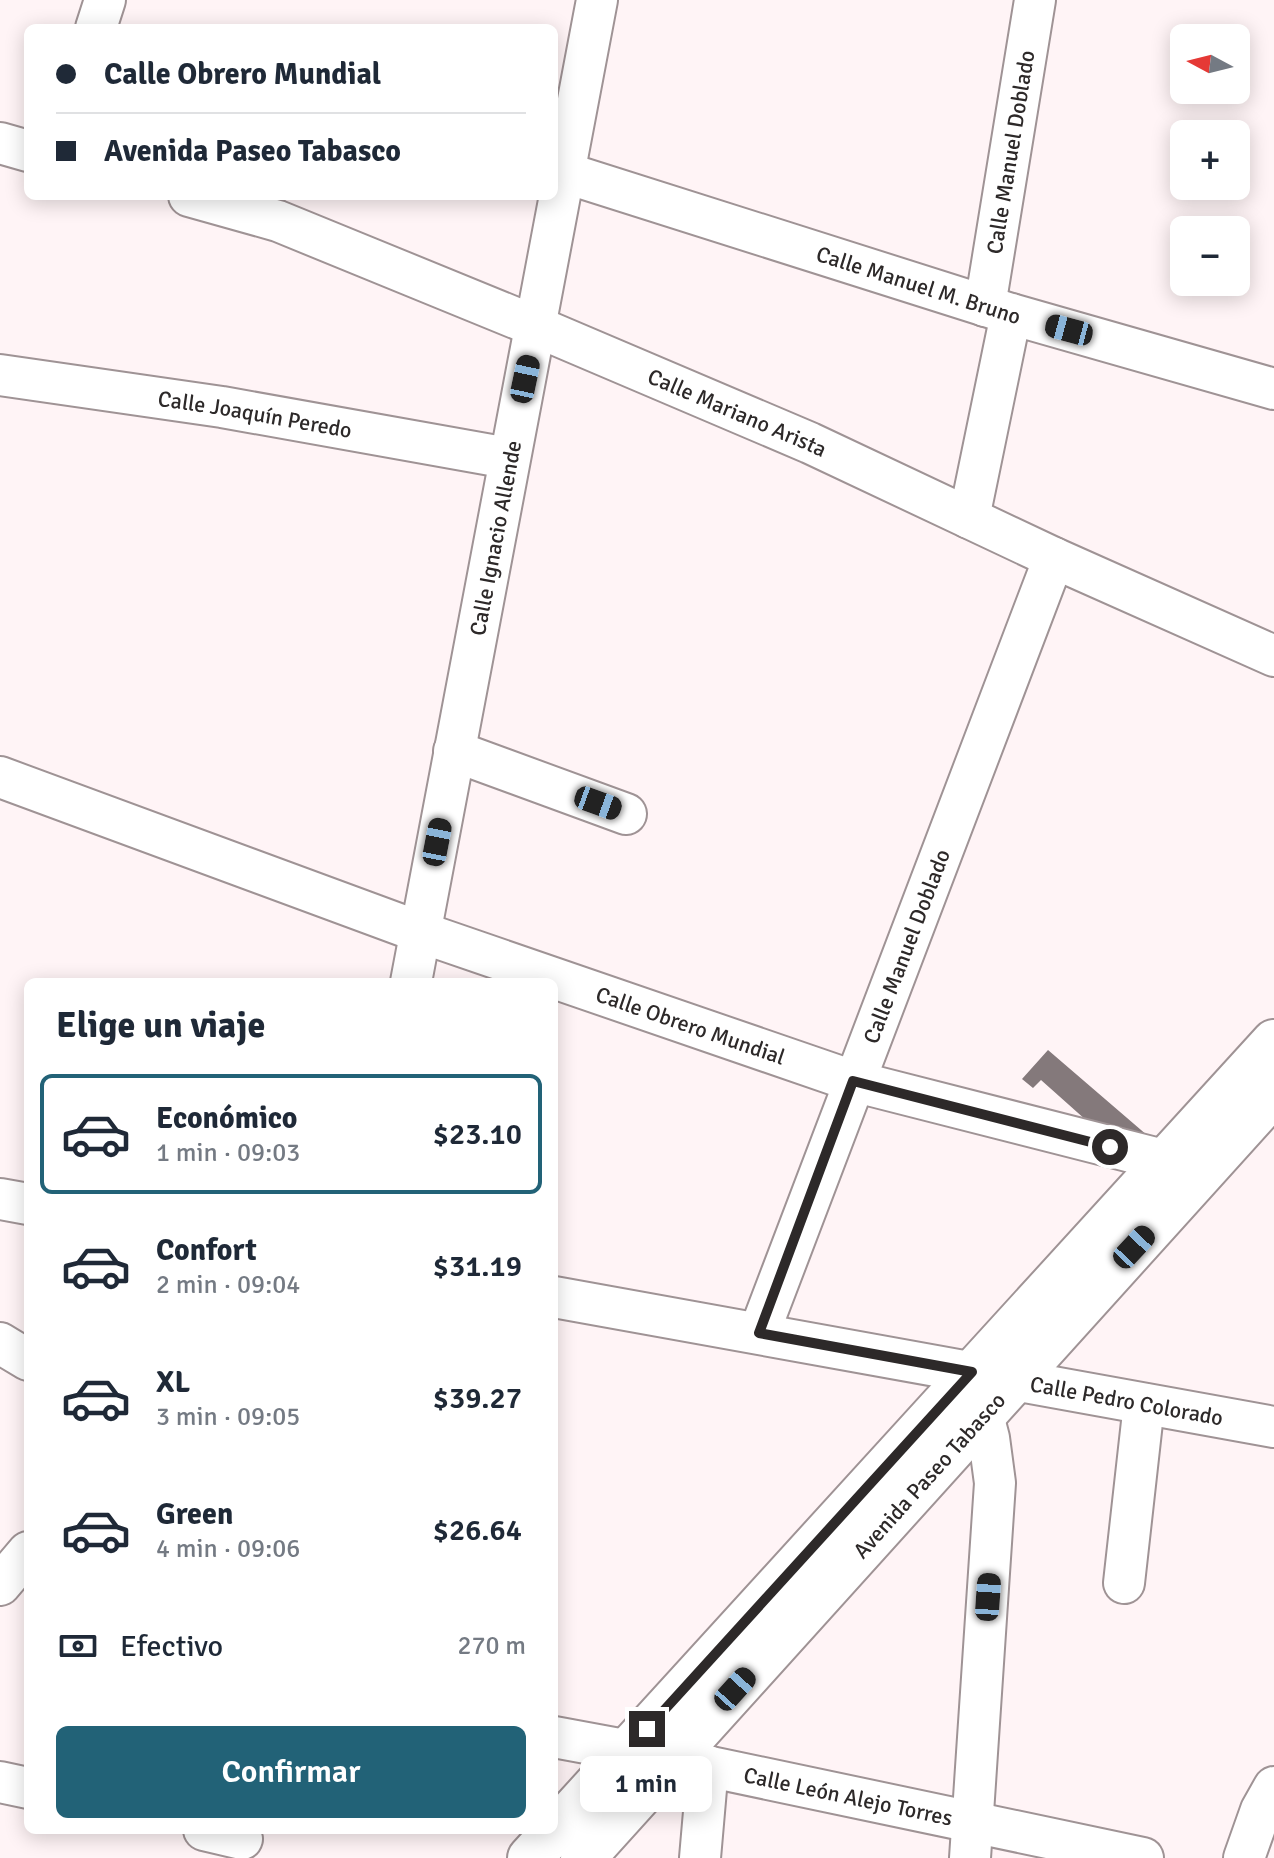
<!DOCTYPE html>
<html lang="es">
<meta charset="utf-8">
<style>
:root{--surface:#fff;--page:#f2f2f3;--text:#1f2937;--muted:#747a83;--line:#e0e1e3;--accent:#226277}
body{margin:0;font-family:Signika,sans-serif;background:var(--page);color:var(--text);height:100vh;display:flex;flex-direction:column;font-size:30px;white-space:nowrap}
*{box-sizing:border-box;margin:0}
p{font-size:26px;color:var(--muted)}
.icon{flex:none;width:44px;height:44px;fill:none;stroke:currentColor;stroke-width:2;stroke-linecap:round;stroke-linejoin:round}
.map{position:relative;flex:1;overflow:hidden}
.sheet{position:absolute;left:24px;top:978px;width:534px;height:856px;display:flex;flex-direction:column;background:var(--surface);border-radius:12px;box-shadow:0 4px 20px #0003}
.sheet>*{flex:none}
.banner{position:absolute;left:24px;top:24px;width:534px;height:176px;border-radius:12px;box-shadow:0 4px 20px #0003;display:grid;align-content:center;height:176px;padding:0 32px;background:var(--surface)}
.needle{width:52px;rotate:277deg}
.controls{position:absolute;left:1170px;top:24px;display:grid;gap:16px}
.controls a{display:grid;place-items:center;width:80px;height:80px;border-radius:12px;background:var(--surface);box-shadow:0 4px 20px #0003;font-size:40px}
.end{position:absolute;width:36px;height:36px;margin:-18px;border:10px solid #2d2929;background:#fff;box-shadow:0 0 0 4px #fff}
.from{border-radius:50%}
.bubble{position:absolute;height:56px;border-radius:12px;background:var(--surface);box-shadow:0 4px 20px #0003;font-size:26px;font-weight:600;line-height:56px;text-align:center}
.car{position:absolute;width:24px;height:48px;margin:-24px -12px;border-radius:10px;box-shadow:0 0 6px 2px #0007;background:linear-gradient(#222 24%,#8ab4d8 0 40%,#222 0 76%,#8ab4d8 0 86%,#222 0)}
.banner b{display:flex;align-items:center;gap:28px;height:76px;font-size:30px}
.banner b+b{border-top:2px solid var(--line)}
.banner i{width:20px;height:20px;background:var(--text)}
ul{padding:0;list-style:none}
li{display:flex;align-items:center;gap:24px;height:120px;margin:0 16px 12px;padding:0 16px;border:4px solid transparent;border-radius:12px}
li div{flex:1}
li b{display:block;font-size:30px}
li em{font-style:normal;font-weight:600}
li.current{border-color:var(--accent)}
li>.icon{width:72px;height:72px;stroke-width:1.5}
h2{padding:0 32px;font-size:36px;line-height:96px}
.pay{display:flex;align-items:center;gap:20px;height:88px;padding:0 32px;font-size:30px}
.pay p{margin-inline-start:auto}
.primary-button{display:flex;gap:16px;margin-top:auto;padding:16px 32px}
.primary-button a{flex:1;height:92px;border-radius:12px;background:var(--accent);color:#fff;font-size:32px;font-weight:600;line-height:92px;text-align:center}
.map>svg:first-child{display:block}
.building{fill:#84797b}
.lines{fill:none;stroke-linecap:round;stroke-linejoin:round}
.minor-casing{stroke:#9f9395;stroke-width:44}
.major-casing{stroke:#9f9395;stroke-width:48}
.minor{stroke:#fff;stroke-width:40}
.major{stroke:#fff;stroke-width:44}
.route{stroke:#2d2929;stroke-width:10}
.labels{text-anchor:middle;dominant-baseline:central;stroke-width:6;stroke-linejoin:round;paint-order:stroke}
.street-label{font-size:22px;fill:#2d2929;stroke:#fff4f6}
</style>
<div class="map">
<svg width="1274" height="1858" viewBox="0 0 1274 1858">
<rect width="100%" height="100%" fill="#fff4f6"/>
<path class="building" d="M1048,1050L1148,1136L1105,1137L1041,1080L1033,1088L1022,1079Z"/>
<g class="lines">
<defs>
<g id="minor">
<path d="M96,28L105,0"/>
<path d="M0,143L28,151"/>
<path id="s1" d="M566,173L1011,314L1274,389"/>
<path id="s2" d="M189,196L278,221L535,326L810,443L1054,558L1274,656"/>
<path id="s3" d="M985,306L1035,0"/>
<path id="s4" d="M0,375L222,407L508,458"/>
<path d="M969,518L1011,314"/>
<path d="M454,751L626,814"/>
<path id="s5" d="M0,777L420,932L853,1081L1167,1161"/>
<path id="s6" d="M411,982L597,0"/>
<path d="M0,1199L28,1204"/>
<path id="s7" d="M554,1297L1274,1427"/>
<path id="s8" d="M759,1333L1054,558"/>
<path d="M0,1343L28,1360"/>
<path d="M1124,1583L1144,1404"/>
<path d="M0,1585L28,1552"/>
<path id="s9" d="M554,1737L673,1759L1143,1858"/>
<path d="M0,1782L28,1788"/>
<path d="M204,1830L242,1839"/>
<path d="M700,1858L708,1766"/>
<path d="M970,1858L995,1483L989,1438L976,1388"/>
<path d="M1244,1858L1261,1810L1274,1787"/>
</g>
<g id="major">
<path d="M530,1858L1274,1042"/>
<path id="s10" d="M583,1858L1274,1093"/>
</g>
</defs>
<use href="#minor" class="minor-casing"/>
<use href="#major" class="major-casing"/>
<use href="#minor" class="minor"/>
<use href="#major" class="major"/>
</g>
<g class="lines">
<path class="route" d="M647,1729L972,1372L759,1333L853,1081L1110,1147"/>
</g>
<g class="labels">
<g class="street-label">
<text stroke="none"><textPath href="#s3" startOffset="156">Calle Manuel Doblado</textPath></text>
<text stroke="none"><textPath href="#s1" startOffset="370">Calle Manuel M. Bruno</textPath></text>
<text stroke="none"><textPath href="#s2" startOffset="590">Calle Mariano Arista</textPath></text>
<text stroke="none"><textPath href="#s4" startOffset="258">Calle Joaquín Peredo</textPath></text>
<text stroke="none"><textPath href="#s6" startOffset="452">Calle Ignacio Allende</textPath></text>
<text stroke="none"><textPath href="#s8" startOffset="414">Calle Manuel Doblado</textPath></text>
<text stroke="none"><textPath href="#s5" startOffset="734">Calle Obrero Mundial</textPath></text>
<text stroke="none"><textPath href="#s7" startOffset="582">Calle Pedro Colorado</textPath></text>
<text stroke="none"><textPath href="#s10" startOffset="516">Avenida Paseo Tabasco</textPath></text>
<text stroke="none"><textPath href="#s9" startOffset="300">Calle León Alejo Torres</textPath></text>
</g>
</g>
</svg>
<div class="controls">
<a><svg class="needle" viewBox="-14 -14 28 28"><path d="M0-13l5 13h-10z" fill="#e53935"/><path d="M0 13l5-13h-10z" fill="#747a83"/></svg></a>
<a>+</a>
<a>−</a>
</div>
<i class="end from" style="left:1110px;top:1147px"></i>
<i class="end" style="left:647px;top:1729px"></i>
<div class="bubble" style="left:580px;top:1756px;width:132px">1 min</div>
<i class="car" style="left:1069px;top:330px;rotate:285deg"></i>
<i class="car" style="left:525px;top:379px;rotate:12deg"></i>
<i class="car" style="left:598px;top:803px;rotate:110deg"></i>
<i class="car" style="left:437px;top:842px;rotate:11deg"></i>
<i class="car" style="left:1134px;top:1247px;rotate:43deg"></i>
<i class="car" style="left:988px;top:1597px;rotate:4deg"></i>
<i class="car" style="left:735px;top:1689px;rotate:42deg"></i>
<div class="banner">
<b><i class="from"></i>Calle Obrero Mundial</b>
<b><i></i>Avenida Paseo Tabasco</b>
</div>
<section class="sheet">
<h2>Elige un viaje</h2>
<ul>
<li class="current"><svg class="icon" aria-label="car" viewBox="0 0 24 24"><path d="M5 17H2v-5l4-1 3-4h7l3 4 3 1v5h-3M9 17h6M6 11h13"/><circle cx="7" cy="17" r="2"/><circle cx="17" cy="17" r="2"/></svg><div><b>Económico</b><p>1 min · 09:03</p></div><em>$23.10</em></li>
<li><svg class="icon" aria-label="car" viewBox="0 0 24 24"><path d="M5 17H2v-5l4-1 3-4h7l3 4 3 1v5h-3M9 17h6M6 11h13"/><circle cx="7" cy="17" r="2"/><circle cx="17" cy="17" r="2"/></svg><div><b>Confort</b><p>2 min · 09:04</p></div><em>$31.19</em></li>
<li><svg class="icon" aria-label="car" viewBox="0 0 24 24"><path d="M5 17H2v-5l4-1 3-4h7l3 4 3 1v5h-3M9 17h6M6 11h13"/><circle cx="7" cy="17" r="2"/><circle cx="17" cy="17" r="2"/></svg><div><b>XL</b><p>3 min · 09:05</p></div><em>$39.27</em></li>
<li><svg class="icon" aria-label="car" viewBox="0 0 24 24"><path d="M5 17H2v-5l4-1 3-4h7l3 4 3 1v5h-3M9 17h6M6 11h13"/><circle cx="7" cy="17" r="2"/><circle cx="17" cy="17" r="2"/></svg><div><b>Green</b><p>4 min · 09:06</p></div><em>$26.64</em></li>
</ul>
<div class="pay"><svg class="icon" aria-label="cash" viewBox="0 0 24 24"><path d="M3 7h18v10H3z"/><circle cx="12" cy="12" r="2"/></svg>Efectivo<p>270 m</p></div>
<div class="primary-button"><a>Confirmar</a></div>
</section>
</div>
